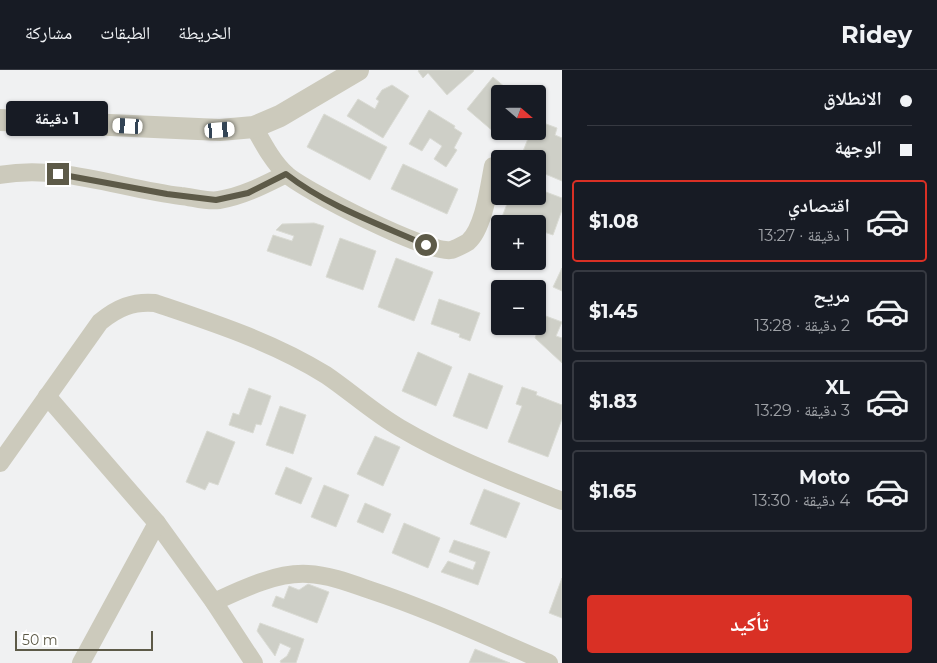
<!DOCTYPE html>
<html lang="ar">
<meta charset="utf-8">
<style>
:root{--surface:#171b24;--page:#20242c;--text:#f1f3f6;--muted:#9ea1a6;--line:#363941;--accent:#d93025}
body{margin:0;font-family:Montserrat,"Noto Naskh Arabic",sans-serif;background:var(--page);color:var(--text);direction:rtl;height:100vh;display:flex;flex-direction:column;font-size:19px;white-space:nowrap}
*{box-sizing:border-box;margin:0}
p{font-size:16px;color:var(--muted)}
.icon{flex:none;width:28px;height:28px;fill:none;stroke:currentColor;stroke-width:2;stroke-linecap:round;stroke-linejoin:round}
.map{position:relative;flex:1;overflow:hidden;direction:ltr}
.details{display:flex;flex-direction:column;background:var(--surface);width:375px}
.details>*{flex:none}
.guide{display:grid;align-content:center;height:110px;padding:0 25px;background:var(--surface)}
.needle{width:32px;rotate:110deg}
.buttons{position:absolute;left:491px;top:15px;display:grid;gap:10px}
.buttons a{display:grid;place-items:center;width:55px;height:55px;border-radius:5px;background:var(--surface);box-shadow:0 1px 4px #0004;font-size:25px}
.scale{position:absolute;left:15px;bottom:12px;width:138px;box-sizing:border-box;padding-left:5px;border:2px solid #5d5a48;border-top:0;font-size:14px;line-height:18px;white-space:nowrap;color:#5d5a48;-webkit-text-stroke:4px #fff;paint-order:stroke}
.end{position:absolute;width:22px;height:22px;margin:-11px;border:6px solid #5d5a48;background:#fff;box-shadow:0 0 0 2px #fff}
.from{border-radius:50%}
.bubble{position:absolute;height:35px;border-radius:5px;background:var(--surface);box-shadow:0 1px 4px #0004;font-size:16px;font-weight:700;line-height:35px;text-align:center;direction:rtl}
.car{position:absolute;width:15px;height:30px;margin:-15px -8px;border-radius:6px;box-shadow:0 0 4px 1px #0007;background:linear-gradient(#fff 24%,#345 0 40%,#fff 0 76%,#345 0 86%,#fff 0)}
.guide b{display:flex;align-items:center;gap:18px;height:48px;font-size:19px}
.guide b+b{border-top:1px solid var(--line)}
.guide i{width:12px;height:12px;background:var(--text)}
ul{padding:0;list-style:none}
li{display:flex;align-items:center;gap:15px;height:82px;margin:0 10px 8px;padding:0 15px;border:2px solid var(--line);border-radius:5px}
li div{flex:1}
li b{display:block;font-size:19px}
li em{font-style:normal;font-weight:700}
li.current{border-color:var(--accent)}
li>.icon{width:45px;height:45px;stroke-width:1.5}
.cta{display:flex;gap:10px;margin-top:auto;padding:10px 25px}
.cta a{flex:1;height:58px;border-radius:5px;background:var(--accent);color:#fff;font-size:20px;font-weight:700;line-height:58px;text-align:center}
header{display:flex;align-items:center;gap:30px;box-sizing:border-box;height:70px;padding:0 25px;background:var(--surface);border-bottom:1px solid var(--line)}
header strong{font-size:24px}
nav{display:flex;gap:28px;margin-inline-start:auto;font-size:18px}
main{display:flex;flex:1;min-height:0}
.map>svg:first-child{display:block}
.building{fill:#cecfc7;stroke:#dadbd4}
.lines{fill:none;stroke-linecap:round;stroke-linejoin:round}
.minor{stroke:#cccabc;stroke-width:18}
.tertiary{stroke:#cccabc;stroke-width:22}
.route{stroke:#5d5a48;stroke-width:6}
</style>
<header>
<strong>Ridey</strong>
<nav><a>الخريطة</a><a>الطبقات</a><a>مشاركة</a></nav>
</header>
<main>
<section class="details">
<div class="guide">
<b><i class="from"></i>الانطلاق</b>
<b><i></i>الوجهة</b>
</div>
<ul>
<li class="current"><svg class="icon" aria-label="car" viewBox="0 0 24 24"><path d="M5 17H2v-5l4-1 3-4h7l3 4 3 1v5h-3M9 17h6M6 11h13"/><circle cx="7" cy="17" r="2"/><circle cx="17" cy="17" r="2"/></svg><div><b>اقتصادي</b><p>1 دقيقة · 13:27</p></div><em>$1.08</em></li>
<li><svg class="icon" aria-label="car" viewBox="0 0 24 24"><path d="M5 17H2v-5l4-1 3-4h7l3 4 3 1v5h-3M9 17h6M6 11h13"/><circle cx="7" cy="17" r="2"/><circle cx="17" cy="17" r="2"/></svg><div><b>مريح</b><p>2 دقيقة · 13:28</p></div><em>$1.45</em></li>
<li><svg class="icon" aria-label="car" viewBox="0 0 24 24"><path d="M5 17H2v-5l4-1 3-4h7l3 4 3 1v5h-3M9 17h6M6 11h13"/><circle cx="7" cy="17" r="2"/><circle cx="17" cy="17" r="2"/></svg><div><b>XL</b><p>3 دقيقة · 13:29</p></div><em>$1.83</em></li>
<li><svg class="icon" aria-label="car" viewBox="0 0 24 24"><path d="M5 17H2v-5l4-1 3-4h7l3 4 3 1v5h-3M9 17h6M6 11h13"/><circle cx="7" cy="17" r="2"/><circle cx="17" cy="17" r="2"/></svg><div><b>Moto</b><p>4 دقيقة · 13:30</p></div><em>$1.65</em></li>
</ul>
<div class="cta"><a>تأكيد</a></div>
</section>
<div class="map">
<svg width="562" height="593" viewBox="0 0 562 593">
<rect width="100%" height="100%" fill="#f0f1f2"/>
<g class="building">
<path d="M420,0H473L474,1L447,25L428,3L423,8L418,1Z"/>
<path d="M493,7L513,24H500V61H508L502,69L467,39Z"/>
<path d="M392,15L409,26L383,68L347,46L358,29L375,39L379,31L376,29L382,20Z"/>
<path d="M429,40L455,56L454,58L462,63L454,78L457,80L446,97L434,89L442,76L430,68L422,81L409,74Z"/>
<path d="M324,44L387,77L370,110L307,77Z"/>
<path d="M538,51L557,58L555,65L562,68V111L538,101V89H520L531,61H538Z"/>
<path d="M403,94L458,119L447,144L391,119Z"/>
<path d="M538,119L562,128V140L553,165L538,160V154H521L502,147L510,126H538Z"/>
<path d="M314,153L324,156L311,196L267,181L273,165L292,171L294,166L276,160L282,154Z"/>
<path d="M340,168L376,181L363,220L326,207Z"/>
<path d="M396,188L433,202L414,251L378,237Z"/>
<path d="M562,198V221L553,217Z"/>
<path d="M439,229L480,243L470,271L459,267L460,264L431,254Z"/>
<path d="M543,245L562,252L556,266L562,268V293L535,268Z"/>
<path d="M418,282L452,297L436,336L402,321Z"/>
<path d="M469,303L503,316L487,359L453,346Z"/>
<path d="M522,317L537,322L536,325L562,335V349L548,387L508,372L522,336L516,334Z"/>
<path d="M249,318L271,326L261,355L256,354L253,363L229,355L233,343L239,345Z"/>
<path d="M280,336L306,345L293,384L266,375Z"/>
<path d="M207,361L235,372L218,415L209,412L205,420L186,412Z"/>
<path d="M375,366L400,377L383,416L357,404Z"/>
<path d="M286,397L312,408L301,434L275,424Z"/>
<path d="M324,415L349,425L336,457L311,447Z"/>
<path d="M484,419L520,433L506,468L470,454Z"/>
<path d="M365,433L391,444L383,463L357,452Z"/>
<path d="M404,453L440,468L428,498L392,483Z"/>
<path d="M454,470L490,482L478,515L441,502L448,491L473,500L476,492L449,482Z"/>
<path d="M562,508V548L549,543Z"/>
<path d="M308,514L329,522L317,553L272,536L276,526L284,529L289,516L299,520Z"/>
<path d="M260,553L304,569L296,593H281L280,591L287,586L291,578L280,573L275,586L257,561Z"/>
<path d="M475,579L510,593H469Z"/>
</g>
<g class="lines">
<g class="minor">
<path d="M254,57C263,73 272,91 286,104C305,121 428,184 451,180C455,179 465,174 468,172C484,158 489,116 493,96"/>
<path d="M0,105C60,94 122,119 181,126C192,127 207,132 219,130C243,126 264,115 286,104"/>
<path d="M47,326L157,453L214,532L254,593"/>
<path d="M0,393L100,252C117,238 133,231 155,233C214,253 273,272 326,305C351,322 374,343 400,358C451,388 507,409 562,431"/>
<path d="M214,532C242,519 277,502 308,504C329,505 350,513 370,520C431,540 490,568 549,593"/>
<path d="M81,593L157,453"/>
</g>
<path class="tertiary" d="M0,50L220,60L254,57L280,46L358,0"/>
</g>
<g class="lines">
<path class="route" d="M58,104L167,124L216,130L248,123L286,104C327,136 379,154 426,175"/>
</g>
</svg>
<div class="buttons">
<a><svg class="needle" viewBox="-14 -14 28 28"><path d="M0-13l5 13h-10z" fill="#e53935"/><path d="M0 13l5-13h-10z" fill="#9ea1a6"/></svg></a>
<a><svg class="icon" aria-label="layers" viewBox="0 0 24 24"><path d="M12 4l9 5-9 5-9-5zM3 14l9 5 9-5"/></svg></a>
<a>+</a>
<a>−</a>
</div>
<div class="scale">50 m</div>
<i class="end from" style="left:426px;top:175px"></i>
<i class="end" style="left:58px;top:104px"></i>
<div class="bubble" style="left:6px;top:31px;width:102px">1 دقيقة</div>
<i class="car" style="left:128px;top:56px;rotate:273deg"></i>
<i class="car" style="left:220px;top:60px;rotate:85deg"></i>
</div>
</main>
